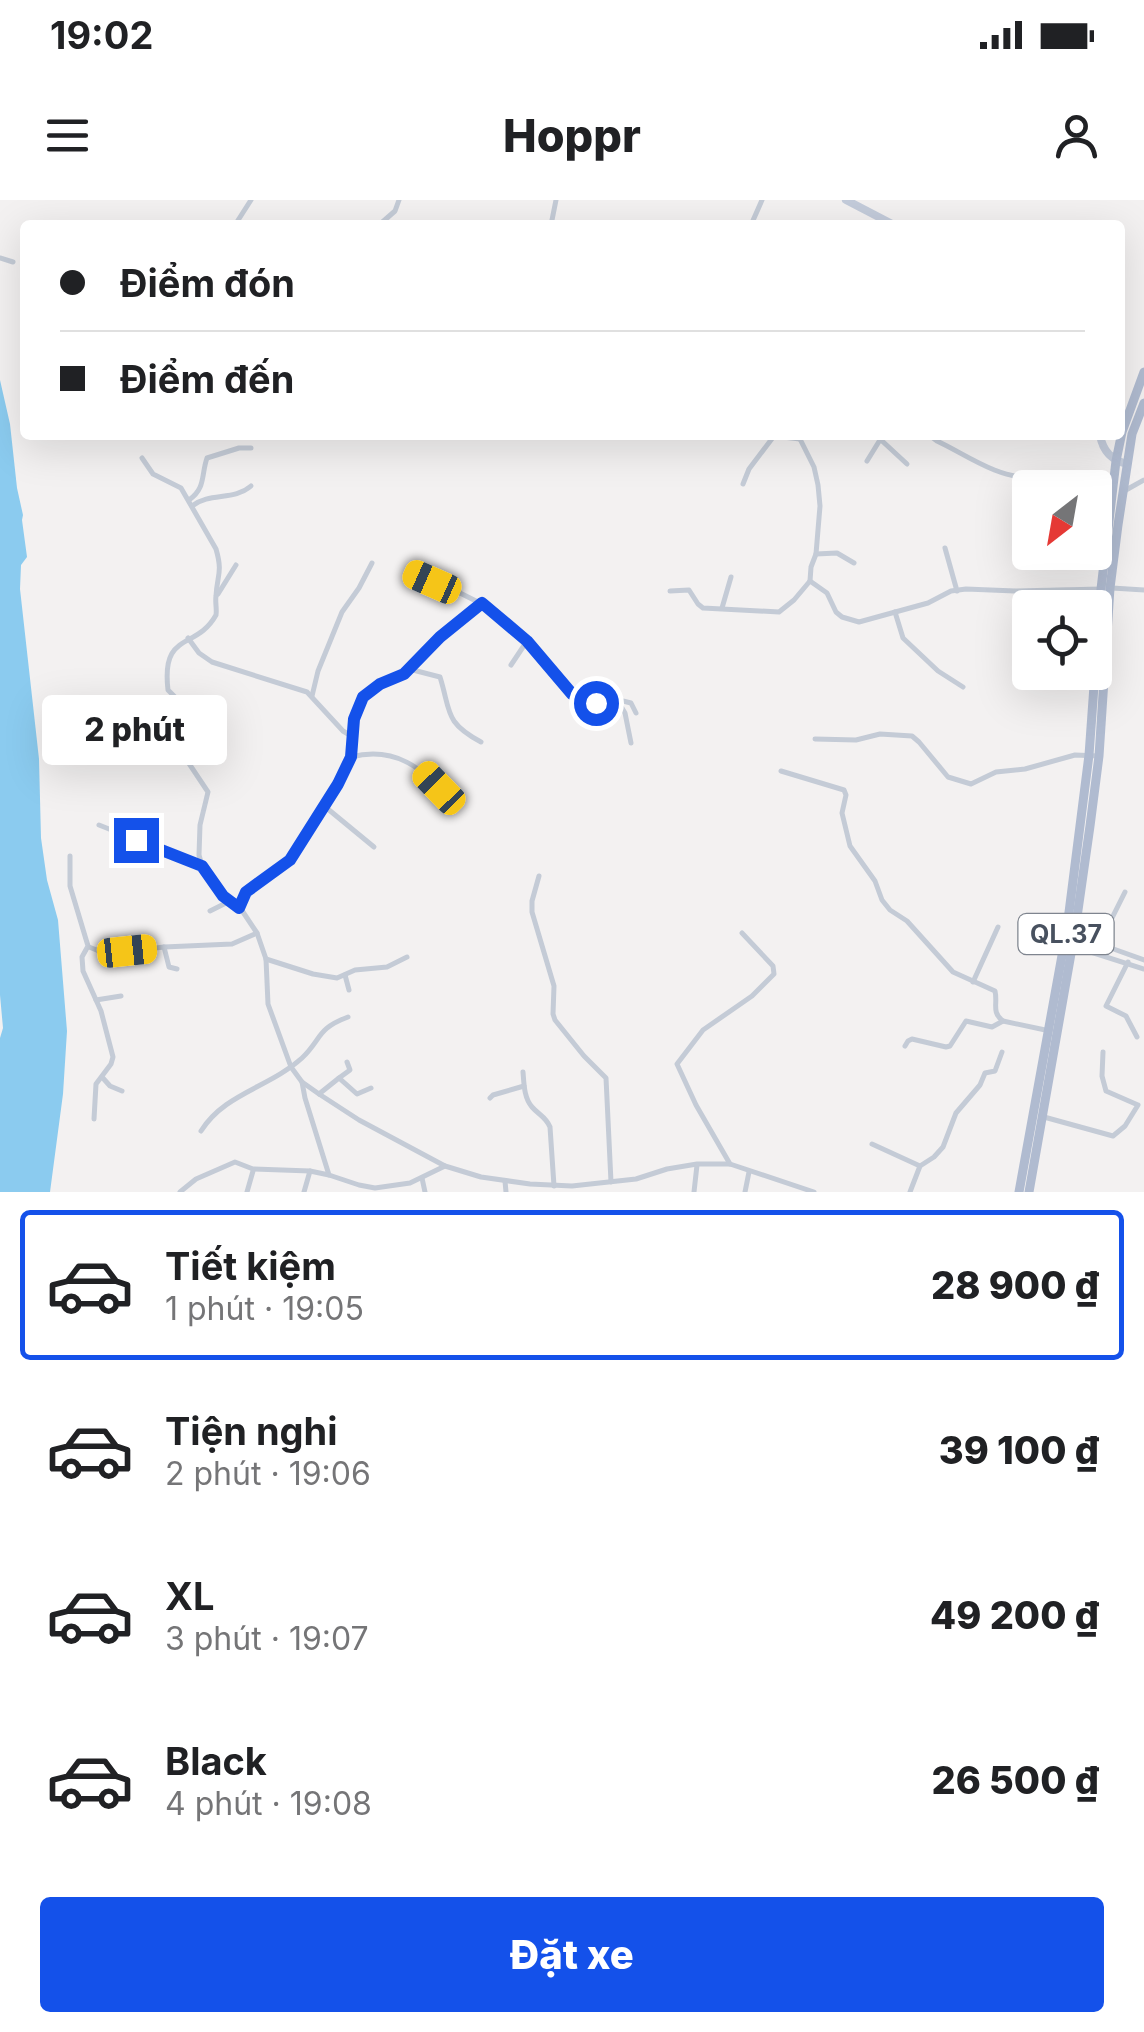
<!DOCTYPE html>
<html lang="vi">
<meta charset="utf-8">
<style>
:root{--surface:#fff;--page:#f6f6f6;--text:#202124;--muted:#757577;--line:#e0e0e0;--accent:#1451ea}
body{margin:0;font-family:Inter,sans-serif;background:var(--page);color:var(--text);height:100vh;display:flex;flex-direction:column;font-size:38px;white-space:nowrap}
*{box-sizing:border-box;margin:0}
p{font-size:32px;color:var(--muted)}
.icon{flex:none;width:55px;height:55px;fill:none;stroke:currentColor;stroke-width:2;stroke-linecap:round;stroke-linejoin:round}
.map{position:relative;height:992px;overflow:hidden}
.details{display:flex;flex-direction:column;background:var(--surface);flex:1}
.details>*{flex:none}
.top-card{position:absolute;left:20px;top:20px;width:1105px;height:220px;border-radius:10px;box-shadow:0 10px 40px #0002;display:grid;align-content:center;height:220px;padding:0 40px;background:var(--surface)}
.needle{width:65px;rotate:211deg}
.tools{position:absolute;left:1012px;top:270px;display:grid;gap:20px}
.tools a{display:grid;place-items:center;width:100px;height:100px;border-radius:10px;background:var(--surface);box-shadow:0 10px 40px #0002;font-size:50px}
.end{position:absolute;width:45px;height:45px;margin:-22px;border:12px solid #1451ea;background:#fff;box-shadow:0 0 0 5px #fff}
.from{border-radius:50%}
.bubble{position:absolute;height:70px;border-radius:10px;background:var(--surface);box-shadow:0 10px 40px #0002;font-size:32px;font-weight:800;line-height:70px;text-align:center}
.car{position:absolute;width:30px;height:60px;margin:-30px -15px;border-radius:12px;box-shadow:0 0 8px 2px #0007;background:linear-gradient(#f5c518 24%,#345 0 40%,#f5c518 0 76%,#345 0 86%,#f5c518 0)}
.top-card b{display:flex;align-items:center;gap:35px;height:95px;font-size:38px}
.top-card b+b{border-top:2px solid var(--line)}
.top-card i{width:25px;height:25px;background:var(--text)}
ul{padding:18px 0 0;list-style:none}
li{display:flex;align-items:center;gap:30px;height:150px;margin:0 20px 15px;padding:0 20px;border:5px solid transparent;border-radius:10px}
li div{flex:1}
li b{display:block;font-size:38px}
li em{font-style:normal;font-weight:800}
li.current{border-color:var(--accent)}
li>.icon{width:90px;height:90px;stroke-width:1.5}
.cta{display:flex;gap:20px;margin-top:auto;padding:20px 40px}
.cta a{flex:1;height:115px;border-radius:10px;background:var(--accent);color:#fff;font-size:40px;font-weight:800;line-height:115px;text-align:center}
.status{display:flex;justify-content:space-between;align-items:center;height:70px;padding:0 50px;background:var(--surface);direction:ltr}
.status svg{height:28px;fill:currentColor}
header{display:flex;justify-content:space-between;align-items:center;height:130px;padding:0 40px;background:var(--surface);font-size:45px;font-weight:800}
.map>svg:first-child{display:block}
.water{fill:#8bcbef}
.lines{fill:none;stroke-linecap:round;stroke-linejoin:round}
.minor{stroke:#c4cbd6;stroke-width:5}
.secondary{stroke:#c3cbda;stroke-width:8}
.primary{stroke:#b0bbd0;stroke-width:9}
.route{stroke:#1451ea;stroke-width:12}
.labels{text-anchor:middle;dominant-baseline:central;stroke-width:9;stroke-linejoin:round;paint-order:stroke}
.shield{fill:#fff;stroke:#7f858f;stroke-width:2.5}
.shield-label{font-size:25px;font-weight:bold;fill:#48515f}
</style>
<div class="status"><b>19:02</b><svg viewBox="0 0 49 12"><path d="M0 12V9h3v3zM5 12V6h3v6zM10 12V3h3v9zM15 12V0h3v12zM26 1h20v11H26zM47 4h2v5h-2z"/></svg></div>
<header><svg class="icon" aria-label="menu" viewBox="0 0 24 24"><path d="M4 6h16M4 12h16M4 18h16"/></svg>Hoppr<svg class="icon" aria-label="person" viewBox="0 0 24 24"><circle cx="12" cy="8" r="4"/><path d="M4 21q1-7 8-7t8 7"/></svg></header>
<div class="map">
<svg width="1144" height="992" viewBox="0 0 1144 992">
<rect width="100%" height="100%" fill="#f3f1f1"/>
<path class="water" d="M0,180L10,224L17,288L23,315L22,320L27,357L21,365L20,389L39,559L41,638L47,680L58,720L67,831L63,894L50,992H0V838L3,828L0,795Z"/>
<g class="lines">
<g class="minor">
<path d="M235,25L251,0"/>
<path d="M379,25L395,11L399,0"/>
<path d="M551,25L556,0"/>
<path d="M751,25L762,0"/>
<path d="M0,58L13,62"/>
<path d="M929,235L937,241C965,254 998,279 1031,277"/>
<path d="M880,239L907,264"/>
<path d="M142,258L153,274L181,288L216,349C223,373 217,375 216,396C215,402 217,409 216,415C196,451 161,430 168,490L194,516V530L186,559L208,592L200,625L199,655L202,666L223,697L243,712L257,733L266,759L268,804L291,867L302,882L319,894L359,920L445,966L481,977L530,984L572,986L636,979L667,969L697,964H730L814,992"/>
<path d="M867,261L883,235"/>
<path d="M743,284L749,269L774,236L800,239"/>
<path d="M1126,290L1144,280"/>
<path d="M189,300C206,288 201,275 207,258L239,248H251"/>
<path d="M192,306C210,292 234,301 251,286"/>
<path d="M945,348L957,391"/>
<path d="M816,354L837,353L854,363"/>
<path d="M410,372L460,393L492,409L527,441L572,494L596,503H619L625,513L631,543"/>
<path d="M810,381L827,393L836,412L842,417L859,422L928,403L951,391L966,389L1015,391L1101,389"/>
<path d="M1112,388L1144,390"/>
<path d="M670,391L689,390L698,404L703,408L779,412L794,400L810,381L811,367L816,354L820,306L818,285L814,267L800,239"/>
<path d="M218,394L236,365"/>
<path d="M722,408L731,377"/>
<path d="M895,412L903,438L938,471L963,487"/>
<path d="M188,438L199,453L212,462L307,492L343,531L353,537"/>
<path d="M511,465L527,441"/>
<path d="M409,469L440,477C451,512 444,522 481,542"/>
<path d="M312,496L318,471L342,412L359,388L372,363"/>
<path d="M619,503L623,501L631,503L636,513"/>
<path d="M815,539L856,540L880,534L912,536L919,542L948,577L971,584L996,572L1025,569L1075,555L1099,556"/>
<path d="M351,557C393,546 425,567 448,601"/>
<path d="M781,571L844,590L846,595L842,613L850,646L875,681L882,700L890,710L907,721L953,772L995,791C998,804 991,812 1003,821L1050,831"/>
<path d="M323,605L374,647"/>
<path d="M99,625L202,666"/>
<path d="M70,656V686L88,746L82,757L83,771L101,811L113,857L111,864L96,884L94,919"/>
<path d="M131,658L140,642"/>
<path d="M539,676L532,701V712L554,786L553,814L555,820L584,856L606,878L611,982"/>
<path d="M239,709L246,692L293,657L315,618L338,585L351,557L354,519L363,497L368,491L404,475L447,431L482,403"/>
<path d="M210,711L228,702"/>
<path d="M1075,741L1108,747L1144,760"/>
<path d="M1099,744L1125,692"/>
<path d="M1072,746L1144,769"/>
<path d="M89,747L99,751L113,753L164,747L232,744L257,733"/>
<path d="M164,747L169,767L177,769"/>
<path d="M266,759L313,774L337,778L355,770L387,767L407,757"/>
<path d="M1128,762L1106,806L1126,816L1137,837"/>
<path d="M345,775L349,790"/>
<path d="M973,782L998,727"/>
<path d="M96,800L121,796"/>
<path d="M905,846L908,841L912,839L946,847L950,846L966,821L992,827L1003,821"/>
<path d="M523,872C524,884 524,898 532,907C539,915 546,917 550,927L554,986"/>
<path d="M102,877L110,886L122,891"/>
<path d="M339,878L350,870L347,862"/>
<path d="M302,882L305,898L329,975"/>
<path d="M319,894L339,878L357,894L371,888"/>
<path d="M490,898L493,895L524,886"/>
<path d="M1044,917L1113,936L1125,926L1138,905L1106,891L1102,876L1103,852"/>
<path d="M201,931C225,893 269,888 302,858C322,839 316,829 348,817"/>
<path d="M872,944L920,966"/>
<path d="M730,964L696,905L677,864L703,830L752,796L774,774L773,766L742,733"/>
<path d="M422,978L425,992"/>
<path d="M505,981L506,992"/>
<path d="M180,992L196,979L235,962L253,969L310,971L329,975L359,985L375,988L410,983L445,966"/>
<path d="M247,992L253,971"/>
<path d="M304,992L310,971"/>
<path d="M694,992L697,965"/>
<path d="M745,992L749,972"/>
<path d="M910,992L920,966L934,957L943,947L956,913L980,885L985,873L995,871L1002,852"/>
</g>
<g class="secondary">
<path d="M846,0L894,25"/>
<path d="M1100,235C1103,252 1112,260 1127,264"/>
</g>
<g class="primary">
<path d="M1095,469L1101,389L1116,261L1122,232L1144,172"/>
<path d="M1019,992L1067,728L1089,555L1095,472"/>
<path d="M1029,992L1075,731L1090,626L1099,556L1110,388L1118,325L1132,234L1144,203"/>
</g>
</g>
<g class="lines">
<path class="route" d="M136,640L202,666L223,696L239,708L246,692L290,660L338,584L351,557L354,519L363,497L380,484L404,474L440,437L482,403L527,441L572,494L596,503"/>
</g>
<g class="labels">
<rect class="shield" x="1018.5" y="714" width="95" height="40" rx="8"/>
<g class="shield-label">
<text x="1066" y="734">QL.37</text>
</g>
</g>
</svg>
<div class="tools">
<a><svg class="needle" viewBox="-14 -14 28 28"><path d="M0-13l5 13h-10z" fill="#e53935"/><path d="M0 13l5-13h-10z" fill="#757577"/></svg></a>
<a><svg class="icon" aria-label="locate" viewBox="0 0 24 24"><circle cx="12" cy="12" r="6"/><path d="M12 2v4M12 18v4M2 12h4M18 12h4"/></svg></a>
</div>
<i class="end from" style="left:596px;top:503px"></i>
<i class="end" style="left:136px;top:640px"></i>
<div class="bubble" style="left:42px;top:495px;width:185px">2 phút</div>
<i class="car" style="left:432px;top:382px;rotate:294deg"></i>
<i class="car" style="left:439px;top:588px;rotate:316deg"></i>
<i class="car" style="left:127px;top:751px;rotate:84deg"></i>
<div class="top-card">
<b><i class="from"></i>Điểm đón</b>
<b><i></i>Điểm đến</b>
</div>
</div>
<section class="details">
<ul>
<li class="current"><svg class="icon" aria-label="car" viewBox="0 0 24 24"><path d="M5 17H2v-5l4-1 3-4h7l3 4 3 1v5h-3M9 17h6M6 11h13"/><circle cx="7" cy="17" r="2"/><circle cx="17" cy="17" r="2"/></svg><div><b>Tiết kiệm</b><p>1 phút · 19:05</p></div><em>28 900 ₫</em></li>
<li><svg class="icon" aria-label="car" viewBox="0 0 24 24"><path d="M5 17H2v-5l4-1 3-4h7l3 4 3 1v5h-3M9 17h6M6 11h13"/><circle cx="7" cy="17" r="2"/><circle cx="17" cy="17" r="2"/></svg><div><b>Tiện nghi</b><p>2 phút · 19:06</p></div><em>39 100 ₫</em></li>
<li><svg class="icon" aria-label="car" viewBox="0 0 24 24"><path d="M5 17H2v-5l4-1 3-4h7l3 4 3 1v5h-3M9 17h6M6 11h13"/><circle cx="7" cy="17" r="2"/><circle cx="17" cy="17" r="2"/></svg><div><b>XL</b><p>3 phút · 19:07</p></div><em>49 200 ₫</em></li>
<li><svg class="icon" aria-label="car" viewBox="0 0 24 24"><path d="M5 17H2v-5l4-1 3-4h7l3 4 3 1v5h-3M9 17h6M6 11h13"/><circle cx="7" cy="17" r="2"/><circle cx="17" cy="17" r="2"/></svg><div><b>Black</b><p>4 phút · 19:08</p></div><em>26 500 ₫</em></li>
</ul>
<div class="cta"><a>Đặt xe</a></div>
</section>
